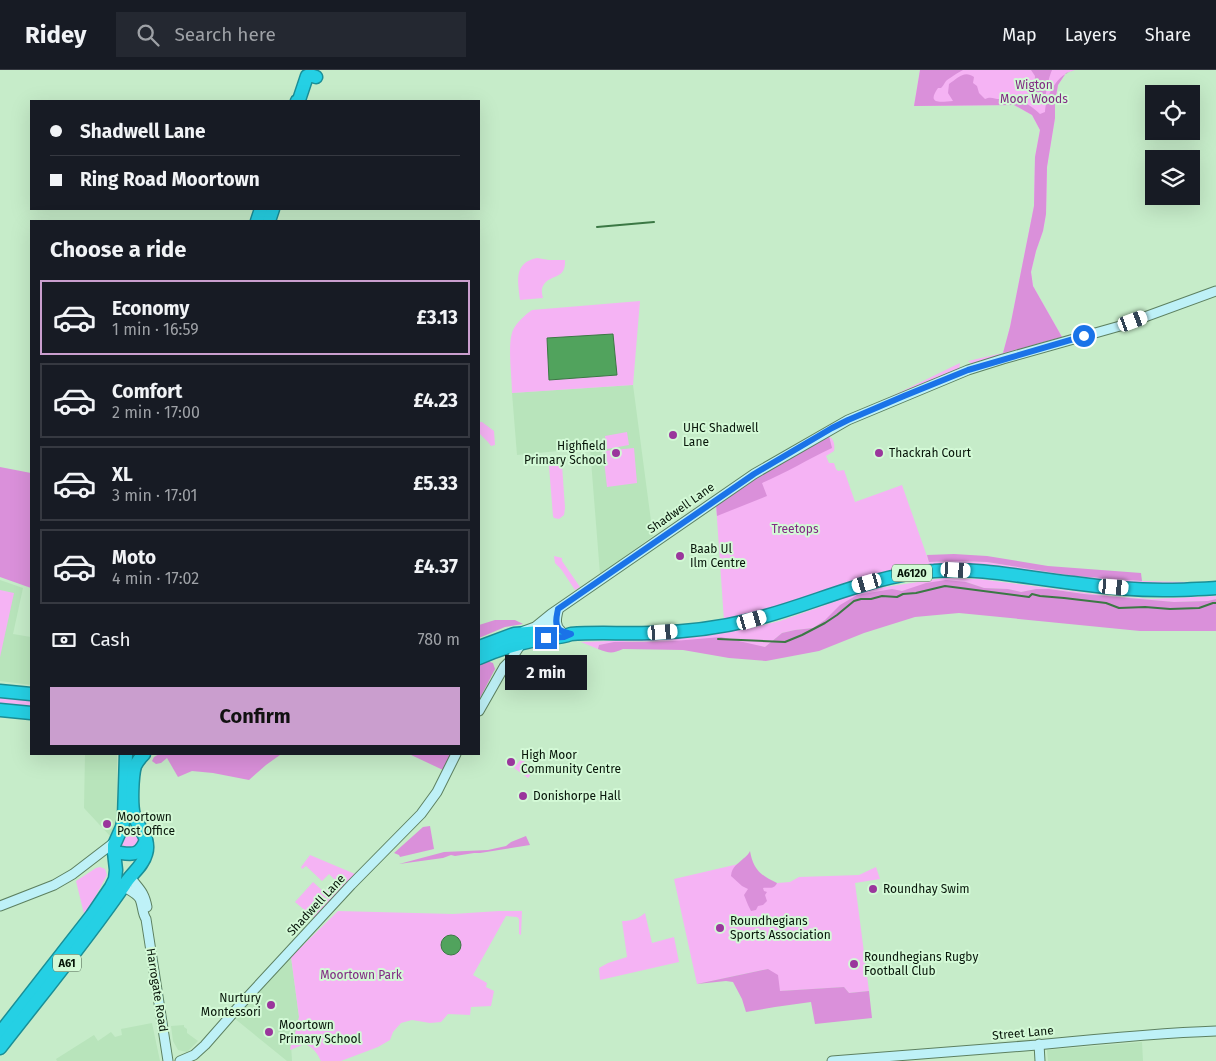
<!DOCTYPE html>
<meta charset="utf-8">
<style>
:root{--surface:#171b24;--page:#242831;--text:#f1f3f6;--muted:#9ea1a6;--line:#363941;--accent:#ca9ece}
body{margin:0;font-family:"Fira Sans",sans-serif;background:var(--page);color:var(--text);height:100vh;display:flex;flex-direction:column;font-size:19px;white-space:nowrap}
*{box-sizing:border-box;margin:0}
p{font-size:16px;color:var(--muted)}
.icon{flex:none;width:28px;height:28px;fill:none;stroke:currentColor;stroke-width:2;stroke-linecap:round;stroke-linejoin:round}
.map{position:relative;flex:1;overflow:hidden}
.panel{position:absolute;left:30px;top:150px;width:450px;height:535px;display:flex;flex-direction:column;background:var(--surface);border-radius:0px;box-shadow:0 5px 20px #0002}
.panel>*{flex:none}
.guide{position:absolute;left:30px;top:30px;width:450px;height:110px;border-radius:0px;box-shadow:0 5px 20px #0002;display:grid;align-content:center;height:110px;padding:0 20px;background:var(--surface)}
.controls{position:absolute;left:1145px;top:15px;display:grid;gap:10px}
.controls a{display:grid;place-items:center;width:55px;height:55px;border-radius:0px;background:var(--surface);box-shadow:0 5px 20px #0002;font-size:25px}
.end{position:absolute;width:22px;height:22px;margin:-11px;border:6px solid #1a73e8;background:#fff;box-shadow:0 0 0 2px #fff}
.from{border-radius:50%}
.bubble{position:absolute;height:35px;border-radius:0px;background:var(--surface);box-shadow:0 5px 20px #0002;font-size:16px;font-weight:700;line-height:35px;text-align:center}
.car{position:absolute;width:15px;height:30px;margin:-15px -8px;border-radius:6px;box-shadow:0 0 4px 1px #0007;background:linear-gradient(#fff 24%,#345 0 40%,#fff 0 76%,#345 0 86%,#fff 0)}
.guide b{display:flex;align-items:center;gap:18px;height:48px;font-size:19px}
.guide b+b{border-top:1px solid var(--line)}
.guide i{width:12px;height:12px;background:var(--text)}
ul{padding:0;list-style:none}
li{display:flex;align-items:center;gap:15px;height:75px;margin:0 10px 8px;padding:0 10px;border:2px solid var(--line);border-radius:0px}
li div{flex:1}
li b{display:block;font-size:19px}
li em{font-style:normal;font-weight:700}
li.active{border-color:var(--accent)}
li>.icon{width:45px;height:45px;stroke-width:1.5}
h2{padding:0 20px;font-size:22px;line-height:60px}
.pay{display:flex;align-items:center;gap:12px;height:55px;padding:0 20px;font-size:19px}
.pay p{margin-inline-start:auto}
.action{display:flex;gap:10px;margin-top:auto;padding:10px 20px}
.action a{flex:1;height:58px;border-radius:0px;background:var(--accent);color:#111;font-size:20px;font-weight:700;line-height:58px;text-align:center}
header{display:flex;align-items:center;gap:30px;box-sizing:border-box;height:70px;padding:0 25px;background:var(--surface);border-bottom:1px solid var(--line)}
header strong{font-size:24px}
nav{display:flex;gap:28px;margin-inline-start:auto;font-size:18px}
.search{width:350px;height:45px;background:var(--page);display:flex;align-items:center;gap:12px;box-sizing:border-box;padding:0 18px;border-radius:0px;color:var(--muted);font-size:19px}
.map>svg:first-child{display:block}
.built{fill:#b8e4bb}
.green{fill:#f5b3f4}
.forest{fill:#da90da}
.water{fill:#51a35d;stroke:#3b7844}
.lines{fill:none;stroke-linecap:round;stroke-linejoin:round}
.stream{stroke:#3b7844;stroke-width:2}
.secondary-casing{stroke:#5d8060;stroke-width:11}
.highway-casing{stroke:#1a8f97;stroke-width:15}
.secondary{stroke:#bef1f7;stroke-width:9}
.highway{stroke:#25d0e4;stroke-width:12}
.route{stroke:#1a73e8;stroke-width:6}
.poi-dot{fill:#9a369c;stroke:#d3f9d6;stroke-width:2}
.labels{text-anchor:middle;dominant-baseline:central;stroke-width:4;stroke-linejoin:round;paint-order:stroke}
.shield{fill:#d3f9d6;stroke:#445946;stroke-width:1}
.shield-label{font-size:11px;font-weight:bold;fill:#071509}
.park-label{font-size:12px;fill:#812a83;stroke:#d3f9d6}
.poi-label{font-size:12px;fill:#071509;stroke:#d3f9d6;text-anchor:start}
.street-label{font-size:12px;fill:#071509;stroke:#d3f9d6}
</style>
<header>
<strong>Ridey</strong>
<div class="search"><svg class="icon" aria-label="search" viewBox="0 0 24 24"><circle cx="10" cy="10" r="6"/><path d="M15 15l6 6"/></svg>Search here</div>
<nav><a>Map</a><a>Layers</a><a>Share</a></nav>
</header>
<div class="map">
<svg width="1216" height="991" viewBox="0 0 1216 991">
<rect width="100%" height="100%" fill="#c6ecc9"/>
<g class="built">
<path d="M633,315L653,466L600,504L590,378L517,385L512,323Z"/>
<path d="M0,510L23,518L13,564L31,567V615L0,611Z"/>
<path d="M85,684H117V748L116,755L110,766L84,738Z"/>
<path d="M291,887L299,947L294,968L291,974L292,991H287L234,948Z"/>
<path d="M152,953L160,991H57L56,989L94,965L98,971L111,962L115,967L122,965L121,959Z"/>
<path d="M184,955V957L187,959V963L198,971L187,982L178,980L173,971L171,956Z"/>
<path d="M1142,972L1143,991H1048L1047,980Z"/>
</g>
<g class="green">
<path d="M920,0H1075L1066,3L1058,15L1055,32V48L1047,97L1046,144L1043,161L1036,181L1031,202L1033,216L1062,267L1034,274V276L973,295L968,291L1003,283L1010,257L1034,136L1035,87L1040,60L1032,45L1014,35L914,36Z"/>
<path d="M537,188L549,190H565C566,211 550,203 543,216C541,219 542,224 543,228L520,230C518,211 513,193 537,188Z"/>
<path d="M640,231L633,315L512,323C512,306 507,274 513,260C517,252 525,245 532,240Z"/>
<path d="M960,293L959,299L886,330V329Z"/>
<path d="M479,352H482L494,361L495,375L491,376L488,372L479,363Z"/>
<path d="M627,362L629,375L607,379L605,366Z"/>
<path d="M829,366C834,370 835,374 834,381L826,386L829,393H834L836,399L838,401L844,400L855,432L902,415L929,492L957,491L987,492L1073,506L1142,511L1187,512L1186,516H1142L975,497L816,526L724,551L716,434L808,376Z"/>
<path d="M634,378L637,413L607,417L603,381Z"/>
<path d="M556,389L561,392L562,395L565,438L564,445L559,449L554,448L553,446L549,396L551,392Z"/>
<path d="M554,486L562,488V491L580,517L575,520L561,499L555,493Z"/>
<path d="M944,508L979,509L1111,526L1152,529L1216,526V529L1208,531L1174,532L1084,524L1049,519H1036L1021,522L1008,519L984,518L966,512L914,518L902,521L891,519L825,550L813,558L795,560L782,563L765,577C745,573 724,573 704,572C669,571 634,569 599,575L598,579L581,572L669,569L697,567L755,557L780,551L817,538L855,524L879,518Z"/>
<path d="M0,520L14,523L0,587Z"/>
<path d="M0,625L31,627V639L0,637Z"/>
<path d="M521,689L535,700L528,708L514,698Z"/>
<path d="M133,761H136L142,768L137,781L119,776C123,770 125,763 133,761Z"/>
<path d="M310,785L355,804L314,848L295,832L313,812L324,822L335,810L329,804L322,811L306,796L302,799L301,797Z"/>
<path d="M747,792L752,815L790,812L799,807L859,805L876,797L880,809L855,813L869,921L849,923L844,917L780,921L768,899L697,914L674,809Z"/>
<path d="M100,797L105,799L107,805L91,835L85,848L76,811L96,798Z"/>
<path d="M338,841L453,844L499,841H522L521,865L519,864V849L517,847L506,846L473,905L487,913L486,917L494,921L491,936L471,937L470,945L448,944L441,952L430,953L412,950L401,953L393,962L390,970L378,977L341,991H321C317,983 314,978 305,974L290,980L291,974L294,968L299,947L291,887Z"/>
<path d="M645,843L652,873L674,867L679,892L600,910L599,898L608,893L627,887L622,851C632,851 638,849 645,843Z"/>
</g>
<g class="forest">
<path d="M920,0H963C959,2 948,9 946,11C944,14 943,16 941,18H938C926,35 941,32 953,31L948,23L949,14C958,8 964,0 974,7L973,13L977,16L979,23L985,29C991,26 994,29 1000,29C1003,29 1006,28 1008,28C1021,28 1031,36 1040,44L1045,42C1046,25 1057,4 1075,0L1066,3L1058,15L1055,32V48L1047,97L1046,144L1043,161L1036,181L1031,202L1033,216L1062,267L1003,283L1010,257L1034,136L1035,87L1040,60L1032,45L1014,35L914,36Z"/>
<path d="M1031,0H1052C1048,9 1047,19 1045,28C1040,31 1038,28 1034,25L1035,6Z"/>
<path d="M829,366L832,378C808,389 786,403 762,413L767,426L717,446L716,434C753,410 789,385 829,366Z"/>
<path d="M0,397L31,403V518L0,507Z"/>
<path d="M954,484L987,486L1048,496L1141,503L1142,511L1073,506L987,492L957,491L929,492L927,485Z"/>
<path d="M946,510L966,512L984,518L1008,519L1021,522L1036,519H1049L1084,524L1174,532L1208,531L1216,529V561H1140L959,543L915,547L864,563L819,581L766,591L729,588L683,580L623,579C612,584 609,583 598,579L599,575L614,572L674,571L721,567L765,577L782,563L795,560L813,558L825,550L840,535L857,525L892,519L902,521L926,513Z"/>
<path d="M495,550H515L523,554L505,557L479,568V555Z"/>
<path d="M487,591L493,593L495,599L479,630V594Z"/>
<path d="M159,684H319L312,685H280L266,695L249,710L213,703L192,701L178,707L167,688L161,693L156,694L152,691L154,687Z"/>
<path d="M409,684H452L443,700Z"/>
<path d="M430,756L434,779L400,787L399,785L394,783L423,757Z"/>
<path d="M526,766L530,775L480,783H474L455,786L451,785L443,788L399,794L444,782L488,780L506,776L511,772Z"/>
<path d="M750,781C753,799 761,806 777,813C774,820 768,817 763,818L764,821L767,822L765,825L767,831L763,835L758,836L756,840L751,841L748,835L744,825L748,819L742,816L731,806C732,796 738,794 744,788C745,788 750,782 750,781Z"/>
<path d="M768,899L778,905L780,921L844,917L849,923L869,921L872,948L815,954L811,932L775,937L746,942L742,929L733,912L726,911L697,914Z"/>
</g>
<g class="water">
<path d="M613,264L617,305L549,310L547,268Z"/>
<circle cx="451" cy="875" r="10"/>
</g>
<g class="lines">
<g class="stream">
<path d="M597,157L654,152"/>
<path d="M718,569L785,572L802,565L825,553L837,545L854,531L861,529H871L882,526L897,527L903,524L916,523L945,516L1029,527L1032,524L1040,526L1064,528L1098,532L1106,533L1119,538L1145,537L1170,539L1199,538L1213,533H1216"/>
</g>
<defs>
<g id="secondary">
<path d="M558,541C556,549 555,556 561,561"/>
<path d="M524,561L535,557L551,544L754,404L848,350L968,300L1003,289L1120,256L1216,221"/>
<path d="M541,569L555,545V542"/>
<path d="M479,641L504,597L510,591L521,574"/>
<path d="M130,807C139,819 144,821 147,837"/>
<path d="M120,814C126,819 136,822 140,829C143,836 142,843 146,849L168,991"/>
<path d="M0,836L54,815L73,804L116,771"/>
<path d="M1039,974L1040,991"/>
<path d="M180,991L194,985L205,975L241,934L351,815L421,744L437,722L456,684"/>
<path d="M832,991C901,985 969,980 1037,975C1097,969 1156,963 1216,961"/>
</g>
<g id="highway">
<path d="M297,31L299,30L307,6L310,5L316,7"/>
<path d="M257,151L261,139"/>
<path d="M269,151L273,139"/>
<path d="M479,577L514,564L541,562"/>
<path d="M479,588C497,580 516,574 536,570C548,568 560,568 571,564C597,562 624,564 650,563C684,562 719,558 751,550C813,535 870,505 934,501C981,497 1026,508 1073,513C1102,517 1133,520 1163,520C1181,520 1198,519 1216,518"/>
<path d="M0,621L31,624"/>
<path d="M0,640L31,643"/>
<path d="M114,782C131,784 139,788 146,770"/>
<path d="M0,963L92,845L111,817L115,809L116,800L114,782V775L122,757L124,748L126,684"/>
<path d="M0,978C42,924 86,871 125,814C131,804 143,796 146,784C151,768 138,759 134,745C131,736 132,706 135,696C137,692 140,688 144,684"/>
</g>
</defs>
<use href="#secondary" class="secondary-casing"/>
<use href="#highway" class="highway-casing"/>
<use href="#secondary" class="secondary"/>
<use href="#highway" class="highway"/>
</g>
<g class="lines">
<path class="route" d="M546,568L564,567L571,564C567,562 561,562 559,559C554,554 557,545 558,539L754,404L832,358L848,350L904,326L968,300L1084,266"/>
</g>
<g class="poi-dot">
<circle cx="673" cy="365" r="5"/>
<circle cx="616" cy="383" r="5"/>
<circle cx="879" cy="383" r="5"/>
<circle cx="680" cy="486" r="5"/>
<circle cx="511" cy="692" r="5"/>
<circle cx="523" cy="726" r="5"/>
<circle cx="107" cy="754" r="5"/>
<circle cx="873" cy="819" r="5"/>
<circle cx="720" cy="858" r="5"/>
<circle cx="854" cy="894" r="5"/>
<circle cx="271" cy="935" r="5"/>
<circle cx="269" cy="962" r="5"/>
</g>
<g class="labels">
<g class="shield">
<rect x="892" y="494.5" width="40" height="17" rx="4"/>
<rect x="53" y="884.5" width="28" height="17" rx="4"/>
</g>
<g class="shield-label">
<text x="912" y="503">A6120</text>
<text x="67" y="893">A61</text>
</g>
<g class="park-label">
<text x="1034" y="15">Wigton<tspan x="1034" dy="14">Moor Woods</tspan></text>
<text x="795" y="459">Treetops</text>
<text x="361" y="905">Moortown Park</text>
</g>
<g class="poi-label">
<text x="683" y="358">UHC Shadwell<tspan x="683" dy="14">Lane</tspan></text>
<text x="606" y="376" text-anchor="end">Highfield<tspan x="606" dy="14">Primary School</tspan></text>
<text x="889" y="383">Thackrah Court</text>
<text x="690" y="479">Baab Ul<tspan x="690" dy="14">Ilm Centre</tspan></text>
<text x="521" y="685">High Moor<tspan x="521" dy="14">Community Centre</tspan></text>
<text x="533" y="726">Donishorpe Hall</text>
<text x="117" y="747">Moortown<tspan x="117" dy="14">Post Office</tspan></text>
<text x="883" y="819">Roundhay Swim</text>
<text x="730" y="851">Roundhegians<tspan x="730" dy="14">Sports Association</tspan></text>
<text x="864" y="887">Roundhegians Rugby<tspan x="864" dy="14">Football Club</tspan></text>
<text x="261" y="928" text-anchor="end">Nurtury<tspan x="261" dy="14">Montessori</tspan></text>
<text x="279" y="955">Moortown<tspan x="279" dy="14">Primary School</tspan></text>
</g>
<g class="street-label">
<text transform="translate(681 438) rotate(-35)">Shadwell Lane</text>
<text transform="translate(316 835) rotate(-47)">Shadwell Lane</text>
<text transform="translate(157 920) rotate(81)">Harrogate Road</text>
<text transform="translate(1023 963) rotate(-5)">Street Lane</text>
</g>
</g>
</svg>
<div class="controls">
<a><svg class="icon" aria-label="locate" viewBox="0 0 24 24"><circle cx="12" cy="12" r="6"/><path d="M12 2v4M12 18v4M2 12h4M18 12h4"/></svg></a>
<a><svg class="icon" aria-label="layers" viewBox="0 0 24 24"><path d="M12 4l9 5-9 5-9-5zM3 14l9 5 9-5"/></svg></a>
</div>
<i class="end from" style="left:1084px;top:266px"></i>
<i class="end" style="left:546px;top:568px"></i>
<div class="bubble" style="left:505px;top:585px;width:82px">2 min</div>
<i class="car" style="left:1133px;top:251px;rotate:70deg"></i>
<i class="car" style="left:956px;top:500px;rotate:93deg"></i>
<i class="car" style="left:867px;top:513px;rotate:254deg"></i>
<i class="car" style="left:1114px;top:517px;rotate:95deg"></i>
<i class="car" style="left:752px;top:550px;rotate:74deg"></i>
<i class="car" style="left:663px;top:562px;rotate:86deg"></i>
<div class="guide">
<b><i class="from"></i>Shadwell Lane</b>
<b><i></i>Ring Road Moortown</b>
</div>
<section class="panel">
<h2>Choose a ride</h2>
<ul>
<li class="active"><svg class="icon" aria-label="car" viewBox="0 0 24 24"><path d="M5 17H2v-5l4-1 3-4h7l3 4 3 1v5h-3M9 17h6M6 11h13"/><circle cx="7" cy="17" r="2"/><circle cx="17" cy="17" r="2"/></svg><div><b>Economy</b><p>1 min · 16:59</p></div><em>£3.13</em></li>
<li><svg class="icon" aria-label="car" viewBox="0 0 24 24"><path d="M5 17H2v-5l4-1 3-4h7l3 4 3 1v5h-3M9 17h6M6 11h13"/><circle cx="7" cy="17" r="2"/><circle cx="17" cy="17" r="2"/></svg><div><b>Comfort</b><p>2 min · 17:00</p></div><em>£4.23</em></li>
<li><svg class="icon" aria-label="car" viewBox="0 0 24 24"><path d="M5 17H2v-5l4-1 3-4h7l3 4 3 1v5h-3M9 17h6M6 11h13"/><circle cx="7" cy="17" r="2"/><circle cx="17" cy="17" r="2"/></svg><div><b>XL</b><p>3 min · 17:01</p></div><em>£5.33</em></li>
<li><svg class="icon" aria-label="car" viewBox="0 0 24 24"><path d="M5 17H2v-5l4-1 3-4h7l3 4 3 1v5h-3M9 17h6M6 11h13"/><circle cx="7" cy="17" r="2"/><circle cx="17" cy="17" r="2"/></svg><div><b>Moto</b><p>4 min · 17:02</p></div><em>£4.37</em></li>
</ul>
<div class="pay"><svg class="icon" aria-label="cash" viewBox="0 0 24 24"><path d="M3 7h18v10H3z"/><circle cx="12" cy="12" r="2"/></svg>Cash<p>780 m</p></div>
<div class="action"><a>Confirm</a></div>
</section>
</div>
